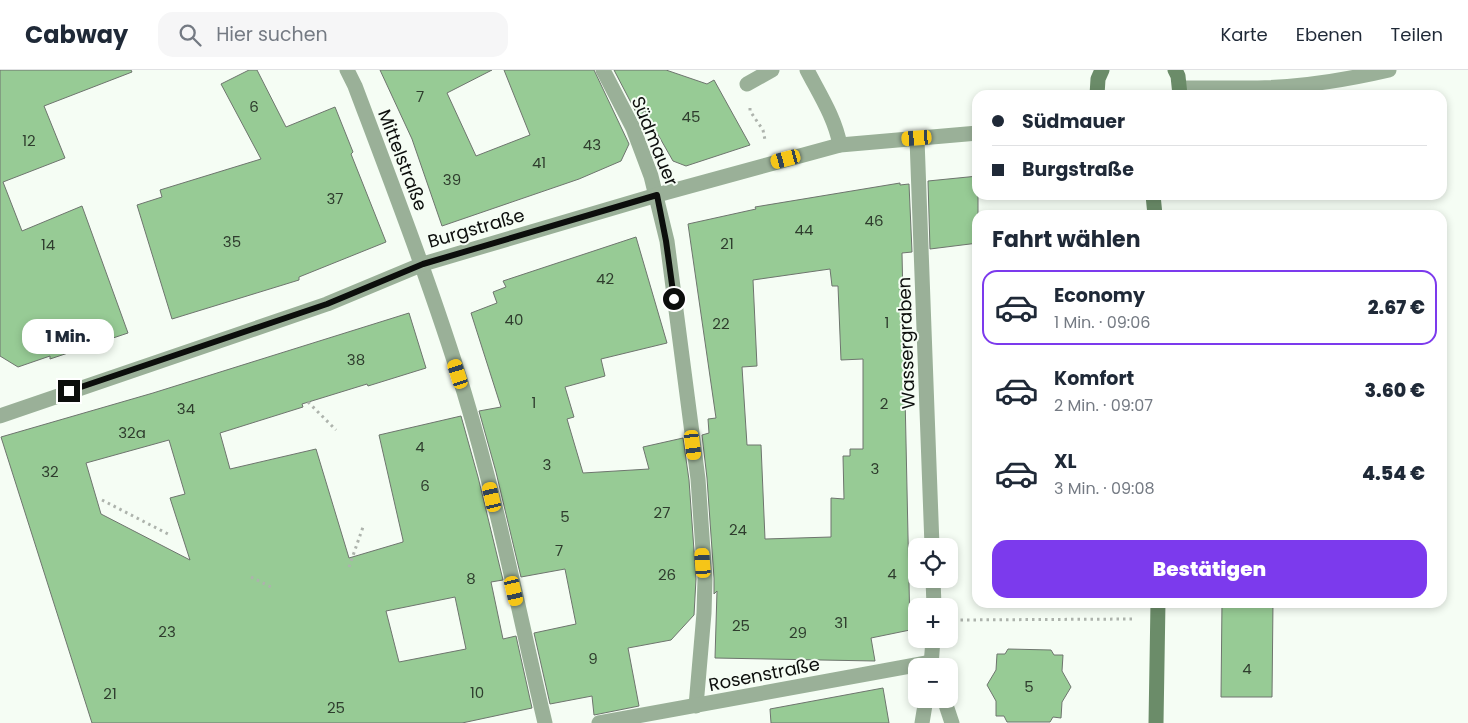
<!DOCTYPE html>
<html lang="de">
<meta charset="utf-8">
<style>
:root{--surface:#fff;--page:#f6f6f7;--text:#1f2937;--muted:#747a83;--line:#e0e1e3;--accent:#7c3aed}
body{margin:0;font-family:Poppins,sans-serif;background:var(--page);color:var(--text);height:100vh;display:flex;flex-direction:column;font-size:19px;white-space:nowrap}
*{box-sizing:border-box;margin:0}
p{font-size:16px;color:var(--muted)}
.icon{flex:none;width:28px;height:28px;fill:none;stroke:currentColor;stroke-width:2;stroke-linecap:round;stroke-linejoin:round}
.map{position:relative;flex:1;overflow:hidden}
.details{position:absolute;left:972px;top:140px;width:475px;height:398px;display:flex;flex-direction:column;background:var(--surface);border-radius:15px;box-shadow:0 2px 8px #0003}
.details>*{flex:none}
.guide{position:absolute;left:972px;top:20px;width:475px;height:110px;border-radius:15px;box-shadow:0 2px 8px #0003;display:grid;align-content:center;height:110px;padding:0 20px;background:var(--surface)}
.fabs{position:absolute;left:908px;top:468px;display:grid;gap:10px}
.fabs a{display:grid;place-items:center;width:50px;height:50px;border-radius:10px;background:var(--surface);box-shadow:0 2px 8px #0003;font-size:25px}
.end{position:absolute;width:22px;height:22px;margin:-11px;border:6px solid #0c0e0c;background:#fff;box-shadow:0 0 0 2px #fff}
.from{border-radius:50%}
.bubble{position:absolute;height:35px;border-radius:15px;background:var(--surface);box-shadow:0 2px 8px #0003;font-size:16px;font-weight:800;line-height:35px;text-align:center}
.car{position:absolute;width:15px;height:30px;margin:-15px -8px;border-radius:6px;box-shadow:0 0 4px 1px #0007;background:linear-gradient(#f5c518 24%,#345 0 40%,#f5c518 0 76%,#345 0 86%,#f5c518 0)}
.guide b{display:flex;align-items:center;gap:18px;height:48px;font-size:19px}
.guide b+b{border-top:1px solid var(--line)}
.guide i{width:12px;height:12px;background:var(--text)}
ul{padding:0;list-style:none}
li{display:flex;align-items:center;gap:15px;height:75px;margin:0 10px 8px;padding:0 10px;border:2px solid transparent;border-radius:15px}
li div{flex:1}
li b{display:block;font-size:19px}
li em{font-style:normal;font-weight:800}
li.current{border-color:var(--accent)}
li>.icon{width:45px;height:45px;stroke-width:1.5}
h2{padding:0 20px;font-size:22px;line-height:60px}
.cta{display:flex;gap:10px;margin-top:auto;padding:10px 20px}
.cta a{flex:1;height:58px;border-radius:15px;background:var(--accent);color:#fff;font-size:20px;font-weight:800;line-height:58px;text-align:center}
header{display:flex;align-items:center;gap:30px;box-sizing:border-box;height:70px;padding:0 25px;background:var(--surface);border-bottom:1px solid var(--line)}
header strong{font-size:24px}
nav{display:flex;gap:28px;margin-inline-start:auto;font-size:18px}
.search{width:350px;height:45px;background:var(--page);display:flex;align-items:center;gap:12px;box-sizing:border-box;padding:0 18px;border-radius:15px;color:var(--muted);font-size:19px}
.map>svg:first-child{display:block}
.building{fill:#97cb95;stroke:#6e756e;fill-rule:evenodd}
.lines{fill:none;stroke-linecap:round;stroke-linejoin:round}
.path{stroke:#adb3ac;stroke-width:3;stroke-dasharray:2.5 4;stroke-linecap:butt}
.service{stroke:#9ab098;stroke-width:15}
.minor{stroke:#9ab098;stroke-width:15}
.tertiary{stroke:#9ab098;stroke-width:15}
.secondary{stroke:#6b8c69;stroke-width:15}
.route{stroke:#0c0e0c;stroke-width:6}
.labels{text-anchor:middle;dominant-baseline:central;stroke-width:4;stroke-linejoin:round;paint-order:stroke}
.number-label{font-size:15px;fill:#2f3d2e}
.street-label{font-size:18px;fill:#0c0e0c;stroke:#f5fdf4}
</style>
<header>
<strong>Cabway</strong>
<div class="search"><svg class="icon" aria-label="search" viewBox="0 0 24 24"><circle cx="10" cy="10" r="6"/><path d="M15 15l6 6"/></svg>Hier suchen</div>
<nav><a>Karte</a><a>Ebenen</a><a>Teilen</a></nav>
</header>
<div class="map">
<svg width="1468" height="653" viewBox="0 0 1468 653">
<rect width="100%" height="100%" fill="#f5fdf4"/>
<g class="building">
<path d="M0,0H131L132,2L44,36L65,88L3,112L22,161L82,136L128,263L50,289V286L18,297L0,286Z"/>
<path d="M249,0H257L286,57L335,37L353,82L351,84L386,172L299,207V210L172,249L137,135L162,127L160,120L261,89L221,14Z"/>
<path d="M380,0H492L447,23L476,86L530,65L504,0H594L629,74L621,91L579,109L442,156L412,69Z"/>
<path d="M614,0H666L707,14L714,10L750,75L686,96L673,91L644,40L640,50Z"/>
<path d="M978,106V173L930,179L928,111Z"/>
<path d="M900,113V115L909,114L912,182L902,183L910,560L871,568L875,591L715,588L717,521L714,524V508L707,408L702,365L709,363L708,349L716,348L688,154L756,139L755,137ZM830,199L832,216H838L841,290L863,289V379H850V386H843L844,429L831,428V467L765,469L761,375H747L742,297L757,296L753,210Z"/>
<path d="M636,167L667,273L601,289L605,306L565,317L574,347L567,349L583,403L649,399L643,377L683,368L689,410L696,509L694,545L671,570L628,578L639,636L594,645L592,626L550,634L534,563L576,554L565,499L521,507L496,402L479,341L501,337L471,243L497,233L493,222L506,217L503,211Z"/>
<path d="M409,243L426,298L368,316L367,314L302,334L303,337L220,363L230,399L316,379L349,488L403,472V470L379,365L461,346L478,407L503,510L491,512L503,569L516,566L532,638L462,653H92L1,367L153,323ZM169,370L185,424L170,428L190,490L101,444L86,393ZM455,527L466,579L399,592L386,541Z"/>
<path d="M1222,532H1273L1272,627H1221Z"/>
<path d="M1008,579L1051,580L1054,585H1063L1062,601L1071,617L1062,632L1061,648L1053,647L1050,652H1007L1004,646H996V631L987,615L996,600L997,584H1005Z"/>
<path d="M883,618L889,653H771L770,639Z"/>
</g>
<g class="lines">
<g class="path">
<path d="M750,38V41L763,60L765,70"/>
<path d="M308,332L336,360"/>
<path d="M102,430L168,464"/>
<path d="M349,497L363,457"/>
<path d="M251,507L271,517"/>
<path d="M954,550L1133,549"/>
</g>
<g class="service">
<path d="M807,0C820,25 835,48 840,75"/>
<path d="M747,14L772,0"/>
</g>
<g class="minor">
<path d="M347,0L355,16C393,117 432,218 464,322C497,431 519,543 545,653"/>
<path d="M603,0L633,58L651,106L667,171L698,409L705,509L704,543L696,636"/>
<path d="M917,69L932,476"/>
<path d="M0,346L327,234L423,194L657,125L840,75L978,63"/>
<path d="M933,509L934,536"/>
<path d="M931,596L933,569"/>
<path d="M944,629L952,653"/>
<path d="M599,653L932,592L933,596"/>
<path d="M922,653L926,629"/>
</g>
<path class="tertiary" d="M1180,18C1206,18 1232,18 1258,18C1302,17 1346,10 1389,0"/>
<g class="secondary">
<path d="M1175,0L1178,6L1180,25"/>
<path d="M1097,25L1098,9L1102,0"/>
<path d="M1153,125L1155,145"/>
<path d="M1156,653L1158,532"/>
</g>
</g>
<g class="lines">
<path class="route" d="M69,321L327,234L423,194L657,125L666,171L674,229"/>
</g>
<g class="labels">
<g class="number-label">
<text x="420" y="26">7</text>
<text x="254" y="36">6</text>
<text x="691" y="46">45</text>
<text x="29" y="70">12</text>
<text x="592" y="74">43</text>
<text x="539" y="92">41</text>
<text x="452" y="109">39</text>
<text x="335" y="128">37</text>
<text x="874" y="150">46</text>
<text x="804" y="159">44</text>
<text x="232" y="171">35</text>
<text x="727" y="173">21</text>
<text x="48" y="174">14</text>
<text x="605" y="208">42</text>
<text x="514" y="249">40</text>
<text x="887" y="252">1</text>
<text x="721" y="253">22</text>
<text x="356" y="289">38</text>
<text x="534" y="332">1</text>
<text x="884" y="333">2</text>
<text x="186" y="338">34</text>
<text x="132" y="362">32a</text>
<text x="420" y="376">4</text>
<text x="547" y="394">3</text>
<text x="875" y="398">3</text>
<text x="50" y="401">32</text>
<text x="425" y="415">6</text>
<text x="662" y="442">27</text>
<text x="565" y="446">5</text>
<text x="738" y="459">24</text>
<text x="559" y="480">7</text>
<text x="892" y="503">4</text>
<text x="667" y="504">26</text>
<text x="471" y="508">8</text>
<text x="841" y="552">31</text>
<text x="741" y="555">25</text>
<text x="167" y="561">23</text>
<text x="798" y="562">29</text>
<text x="593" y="588">9</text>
<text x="1247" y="598">4</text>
<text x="1029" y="616">5</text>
<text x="477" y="622">10</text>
<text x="110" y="623">21</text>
<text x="336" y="637">25</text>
</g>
<g class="street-label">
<text transform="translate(655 71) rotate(68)">Südmauer</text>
<text transform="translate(403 90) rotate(69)">Mittelstraße</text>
<text transform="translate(476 158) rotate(-16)">Burgstraße</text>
<text transform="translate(906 273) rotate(-92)">Wassergraben</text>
<text transform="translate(764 604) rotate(-11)">Rosenstraße</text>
</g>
</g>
</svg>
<div class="fabs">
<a><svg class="icon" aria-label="locate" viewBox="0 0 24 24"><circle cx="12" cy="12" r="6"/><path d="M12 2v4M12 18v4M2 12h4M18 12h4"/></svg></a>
<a>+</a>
<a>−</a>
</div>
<i class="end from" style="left:674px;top:229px"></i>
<i class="end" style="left:69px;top:321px"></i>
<div class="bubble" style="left:22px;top:249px;width:92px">1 Min.</div>
<i class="car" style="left:917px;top:68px;rotate:266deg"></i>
<i class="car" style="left:786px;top:89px;rotate:255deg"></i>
<i class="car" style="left:458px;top:304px;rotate:342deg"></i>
<i class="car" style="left:693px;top:375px;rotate:173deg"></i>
<i class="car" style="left:492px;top:427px;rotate:347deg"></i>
<i class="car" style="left:703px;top:493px;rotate:356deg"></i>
<i class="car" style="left:514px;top:521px;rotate:167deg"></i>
<div class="guide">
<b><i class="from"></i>Südmauer</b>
<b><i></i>Burgstraße</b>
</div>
<section class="details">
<h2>Fahrt wählen</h2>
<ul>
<li class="current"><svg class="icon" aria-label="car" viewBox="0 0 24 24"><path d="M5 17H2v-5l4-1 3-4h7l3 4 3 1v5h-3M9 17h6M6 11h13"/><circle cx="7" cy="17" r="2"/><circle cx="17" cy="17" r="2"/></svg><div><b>Economy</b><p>1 Min. · 09:06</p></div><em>2.67 €</em></li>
<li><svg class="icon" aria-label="car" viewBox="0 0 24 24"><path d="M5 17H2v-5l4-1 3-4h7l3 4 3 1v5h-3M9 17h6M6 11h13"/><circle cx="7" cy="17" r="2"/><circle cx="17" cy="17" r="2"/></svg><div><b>Komfort</b><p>2 Min. · 09:07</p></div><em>3.60 €</em></li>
<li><svg class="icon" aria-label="car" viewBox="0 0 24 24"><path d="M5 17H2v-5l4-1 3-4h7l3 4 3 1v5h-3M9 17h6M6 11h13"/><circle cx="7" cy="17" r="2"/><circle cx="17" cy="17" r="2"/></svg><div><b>XL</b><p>3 Min. · 09:08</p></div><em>4.54 €</em></li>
</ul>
<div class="cta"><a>Bestätigen</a></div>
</section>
</div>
